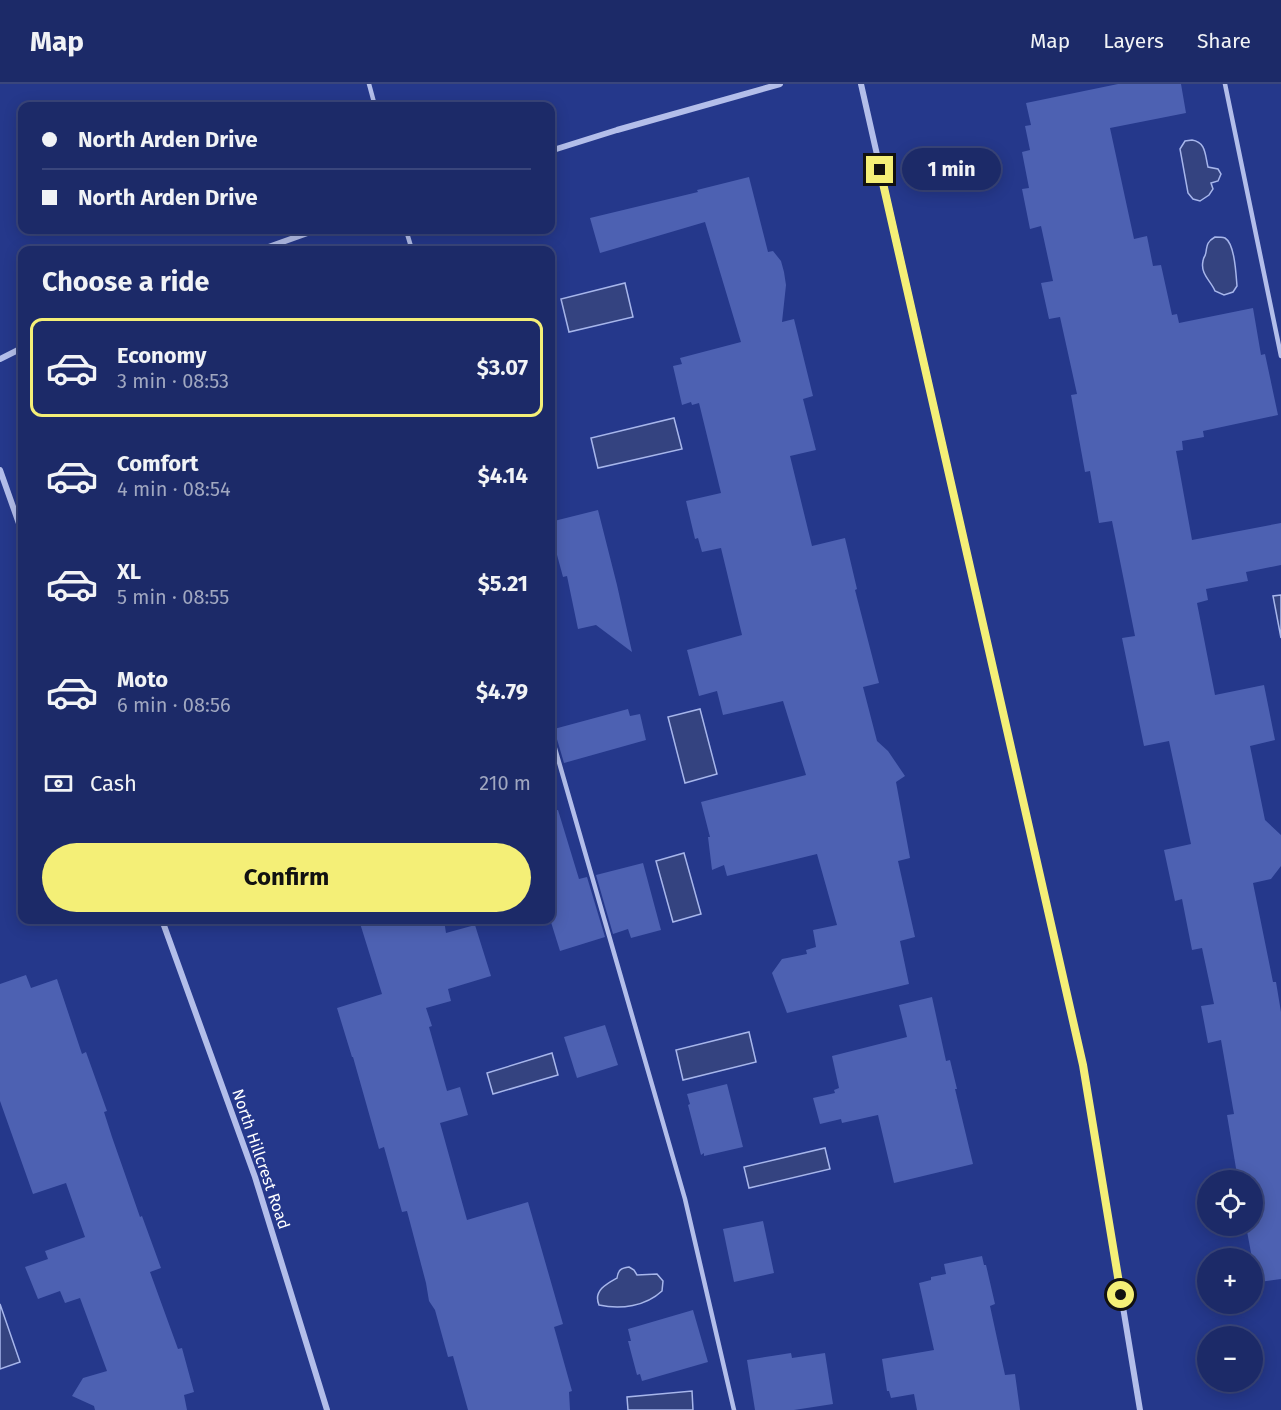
<!DOCTYPE html>
<meta charset="utf-8">
<style>
:root{--surface:#1c2a68;--page:#25326e;--text:#f1f3f6;--muted:#a0a7c0;--line:#3a467c;--accent:#f4ef77}
body{margin:0;font-family:"Fira Sans",sans-serif;background:var(--page);color:var(--text);height:100vh;display:flex;flex-direction:column;font-size:22px;white-space:nowrap}
*{box-sizing:border-box;margin:0}
p{font-size:20px;color:var(--muted)}
.icon{flex:none;width:33px;height:33px;fill:none;stroke:currentColor;stroke-width:2;stroke-linecap:round;stroke-linejoin:round}
.map{position:relative;flex:1;overflow:hidden}
.sheet{position:absolute;left:18px;top:162px;width:537px;height:678px;display:flex;flex-direction:column;background:var(--surface);border-radius:12px;box-shadow:0 3px 15px #0003,0 0 0 2px var(--line)}
.sheet>*{flex:none}
.guide{position:absolute;left:18px;top:18px;width:537px;height:132px;border-radius:12px;box-shadow:0 3px 15px #0003,0 0 0 2px var(--line);display:grid;align-content:center;height:132px;padding:0 24px;background:var(--surface)}
.tools{position:absolute;left:1197px;top:1086px;display:grid;gap:12px}
.tools a{display:grid;place-items:center;width:66px;height:66px;border-radius:50%;background:var(--surface);box-shadow:0 3px 15px #0003,0 0 0 2px var(--line);font-size:30px}
.end{position:absolute;width:27px;height:27px;margin:-14px;border:8px solid #f4ef77;background:#111;box-shadow:0 0 0 3px #111}
.from{border-radius:50%}
.bubble{position:absolute;height:42px;border-radius:21px;background:var(--surface);box-shadow:0 3px 15px #0003,0 0 0 2px var(--line);font-size:20px;font-weight:700;line-height:42px;text-align:center}
.guide b{display:flex;align-items:center;gap:21px;height:57px;font-size:22px}
.guide b+b{border-top:2px solid var(--line)}
.guide i{width:15px;height:15px;background:var(--text)}
ul{padding:0;list-style:none}
li{display:flex;align-items:center;gap:18px;height:99px;margin:0 12px 9px;padding:0 12px;border:3px solid transparent;border-radius:12px}
li div{flex:1}
li b{display:block;font-size:22px}
li em{font-style:normal;font-weight:700}
li.active{border-color:var(--accent)}
li>.icon{width:54px;height:54px;stroke-width:1.5}
h2{padding:0 24px;font-size:27px;line-height:72px}
.pay{display:flex;align-items:center;gap:15px;height:66px;padding:0 24px;font-size:22px}
.pay p{margin-inline-start:auto}
.action{display:flex;gap:12px;margin-top:auto;padding:12px 24px}
.action a{flex:1;height:69px;border-radius:36px;background:var(--accent);color:#111;font-size:24px;font-weight:700;line-height:69px;text-align:center}
header{display:flex;align-items:center;gap:36px;box-sizing:border-box;height:84px;padding:0 30px;background:var(--surface);border-bottom:2px solid var(--line)}
header strong{font-size:28px}
nav{display:flex;gap:33px;margin-inline-start:auto;font-size:21px}
.map>svg:first-child{display:block}
.water{fill:#344380;stroke:#a7b6eb;stroke-width:1.5}
.building{fill:#4d61b2}
.lines{fill:none;stroke-linecap:round;stroke-linejoin:round}
.service{stroke:#b3beea;stroke-width:4.5}
.minor{stroke:#b3beea;stroke-width:6}
.route{stroke:#f4ef77;stroke-width:8}
.labels{text-anchor:middle;dominant-baseline:central;stroke-width:4.5;stroke-linejoin:round;paint-order:stroke}
.street-label{font-size:16px;fill:#fff;stroke:#25388b}
</style>
<header>
<strong>Map</strong>
<nav><a>Map</a><a>Layers</a><a>Share</a></nav>
</header>
<div class="map">
<svg width="1281" height="1326" viewBox="0 0 1281 1326">
<rect width="100%" height="100%" fill="#25388b"/>
<g class="water">
<path d="M1192,56C1206,58 1205,71 1208,83L1218,85L1221,90L1218,97L1211,99L1213,105L1209,111L1200,117L1193,115L1188,109L1180,65L1185,57Z"/>
<path d="M1215,153C1218,153 1222,153 1225,154C1235,160 1236,191 1237,202L1233,208L1224,211L1215,207C1211,197 1200,190 1203,177C1204,171 1205,174 1206,168C1207,160 1208,157 1215,153Z"/>
<path d="M625,199L633,233L569,248L561,215Z"/>
<path d="M674,334L682,365L598,384L591,354Z"/>
<path d="M1281,511V554L1273,512Z"/>
<path d="M700,625L717,690L685,699L668,633Z"/>
<path d="M684,769L701,830L673,838L656,777Z"/>
<path d="M749,948L756,978L683,996L676,966Z"/>
<path d="M552,969L558,991L493,1010L487,989Z"/>
<path d="M825,1064L830,1085L749,1104L744,1083Z"/>
<path d="M629,1183L634,1186L637,1191L657,1190L663,1197L662,1207C646,1222 621,1226 599,1221C593,1207 606,1200 617,1194C618,1186 621,1184 629,1183Z"/>
<path d="M0,1220L20,1278L0,1285Z"/>
<path d="M692,1307L693,1326H628L627,1313Z"/>
</g>
<g class="building">
<path d="M1118,0H1181L1186,29L1110,44L1134,155L1147,152L1153,182L1161,181L1172,231L1177,230L1179,239L1253,224L1261,271L1265,270L1278,331L1203,347L1204,353L1182,357L1183,366L1176,367L1192,456L1281,439V481L1246,488L1248,497L1206,505L1208,516L1197,519L1215,611L1264,601L1275,656L1250,662L1265,736L1281,751V782L1271,795L1253,799L1273,898H1276L1281,928V1195L1252,1199V1174L1246,1142H1252V1096H1238L1227,1031L1234,1030L1221,956L1208,959L1201,922L1214,920L1202,864L1192,866L1182,815L1175,817L1164,766L1191,760L1169,657L1144,662L1122,554L1135,552L1112,437L1099,439L1090,387L1085,388L1071,311L1077,310L1060,233L1049,235L1041,199L1053,197L1041,142L1030,145L1022,105L1029,104L1022,68L1030,66L1025,42L1031,41L1026,19Z"/>
<path d="M749,93L768,168L773,167L781,177L784,188L786,201L782,238L794,235L813,312L803,315L816,366L790,372L812,462L845,454L857,505L855,506L879,599L863,603L877,657L888,667L905,692L896,698L910,774L898,777L915,853L900,857L909,900L787,929L772,889L782,875L807,870L806,866L816,863L813,846L837,841L817,770L727,792L724,781L712,786L708,753H710L701,718L806,691L783,617L723,631L717,607L699,612L687,566L742,551L721,464L702,468L698,454L695,455L686,417L721,409L699,319L692,321L691,318L682,321L673,282L682,280L680,274L741,258L705,138L600,169L590,134L698,108L697,106Z"/>
<path d="M598,426L617,501L632,568L596,541L578,545L567,492L563,493L550,445V438Z"/>
<path d="M628,625L630,632L640,630L646,656L564,679L554,645Z"/>
<path d="M558,726L579,795L587,793L605,853L560,867L550,835V727Z"/>
<path d="M643,779L661,846L631,854L628,845L613,850L596,791Z"/>
<path d="M359,836H444L446,849L475,841L491,892L448,905L451,917L426,924L432,942L429,943L447,1007L460,1003L468,1031L440,1039L467,1136L528,1118L563,1240L554,1243L572,1307L569,1308L570,1326H468L453,1272L448,1273L435,1226L429,1217L426,1199L407,1127L402,1128L384,1063L379,1065L353,973H352L337,924L382,910Z"/>
<path d="M26,891L31,904L57,895L82,970L86,968L107,1027L104,1028L112,1053L140,1133L142,1132L161,1184L150,1188L178,1265L182,1264L194,1308L184,1311L187,1326H95L94,1322L72,1312L83,1294L107,1287L80,1214L65,1219L60,1207L38,1215L25,1183L48,1175L45,1167L85,1153L66,1099L33,1110L0,1017V900Z"/>
<path d="M932,913L946,977L950,976L957,1005H955L973,1080L894,1099L878,1031L842,1039L841,1035L820,1040L813,1014L835,1009L834,1006L839,1004L832,972L907,953L899,921Z"/>
<path d="M605,941L618,981L577,994L564,953Z"/>
<path d="M727,1000L743,1063L704,1072V1069L701,1071L688,1021L690,1020L687,1010Z"/>
<path d="M763,1137L774,1189L734,1198L723,1145Z"/>
<path d="M982,1172L984,1181H986L995,1220L990,1222L1005,1291L1015,1290L1020,1326H917L914,1310L891,1314L889,1307H887L882,1275L934,1266L919,1199L931,1196V1193L946,1190L944,1180Z"/>
<path d="M693,1226L708,1278L642,1297L640,1290L637,1291L628,1257H631L628,1245Z"/>
<path d="M791,1269L792,1274L825,1269L833,1320L794,1326H755L747,1276Z"/>
</g>
<g class="lines">
<g class="service">
<path d="M369,0L375,22"/>
<path d="M1225,0L1281,272"/>
<path d="M406,146L412,166"/>
<path d="M550,647L685,1115L734,1326"/>
</g>
<g class="minor">
<path d="M861,0L1083,981L1140,1326"/>
<path d="M550,67L617,46L780,0"/>
<path d="M260,166L316,146"/>
<path d="M0,275L22,264"/>
<path d="M0,386L22,448"/>
<path d="M162,836L255,1093L327,1326"/>
</g>
</g>
<g class="lines">
<path class="route" d="M880,86L1083,981L1121,1211"/>
</g>
<g class="labels">
<g class="street-label">
<text transform="translate(261 1075) rotate(71)">North Hillcrest Road</text>
</g>
</g>
</svg>
<div class="tools">
<a><svg class="icon" aria-label="locate" viewBox="0 0 24 24"><circle cx="12" cy="12" r="6"/><path d="M12 2v4M12 18v4M2 12h4M18 12h4"/></svg></a>
<a>+</a>
<a>−</a>
</div>
<i class="end from" style="left:1121px;top:1211px"></i>
<i class="end" style="left:880px;top:86px"></i>
<div class="bubble" style="left:902px;top:64px;width:99px">1 min</div>
<div class="guide">
<b><i class="from"></i>North Arden Drive</b>
<b><i></i>North Arden Drive</b>
</div>
<section class="sheet">
<h2>Choose a ride</h2>
<ul>
<li class="active"><svg class="icon" aria-label="car" viewBox="0 0 24 24"><path d="M5 17H2v-5l4-1 3-4h7l3 4 3 1v5h-3M9 17h6M6 11h13"/><circle cx="7" cy="17" r="2"/><circle cx="17" cy="17" r="2"/></svg><div><b>Economy</b><p>3 min · 08:53</p></div><em>$3.07</em></li>
<li><svg class="icon" aria-label="car" viewBox="0 0 24 24"><path d="M5 17H2v-5l4-1 3-4h7l3 4 3 1v5h-3M9 17h6M6 11h13"/><circle cx="7" cy="17" r="2"/><circle cx="17" cy="17" r="2"/></svg><div><b>Comfort</b><p>4 min · 08:54</p></div><em>$4.14</em></li>
<li><svg class="icon" aria-label="car" viewBox="0 0 24 24"><path d="M5 17H2v-5l4-1 3-4h7l3 4 3 1v5h-3M9 17h6M6 11h13"/><circle cx="7" cy="17" r="2"/><circle cx="17" cy="17" r="2"/></svg><div><b>XL</b><p>5 min · 08:55</p></div><em>$5.21</em></li>
<li><svg class="icon" aria-label="car" viewBox="0 0 24 24"><path d="M5 17H2v-5l4-1 3-4h7l3 4 3 1v5h-3M9 17h6M6 11h13"/><circle cx="7" cy="17" r="2"/><circle cx="17" cy="17" r="2"/></svg><div><b>Moto</b><p>6 min · 08:56</p></div><em>$4.79</em></li>
</ul>
<div class="pay"><svg class="icon" aria-label="cash" viewBox="0 0 24 24"><path d="M3 7h18v10H3z"/><circle cx="12" cy="12" r="2"/></svg>Cash<p>210 m</p></div>
<div class="action"><a>Confirm</a></div>
</section>
</div>
